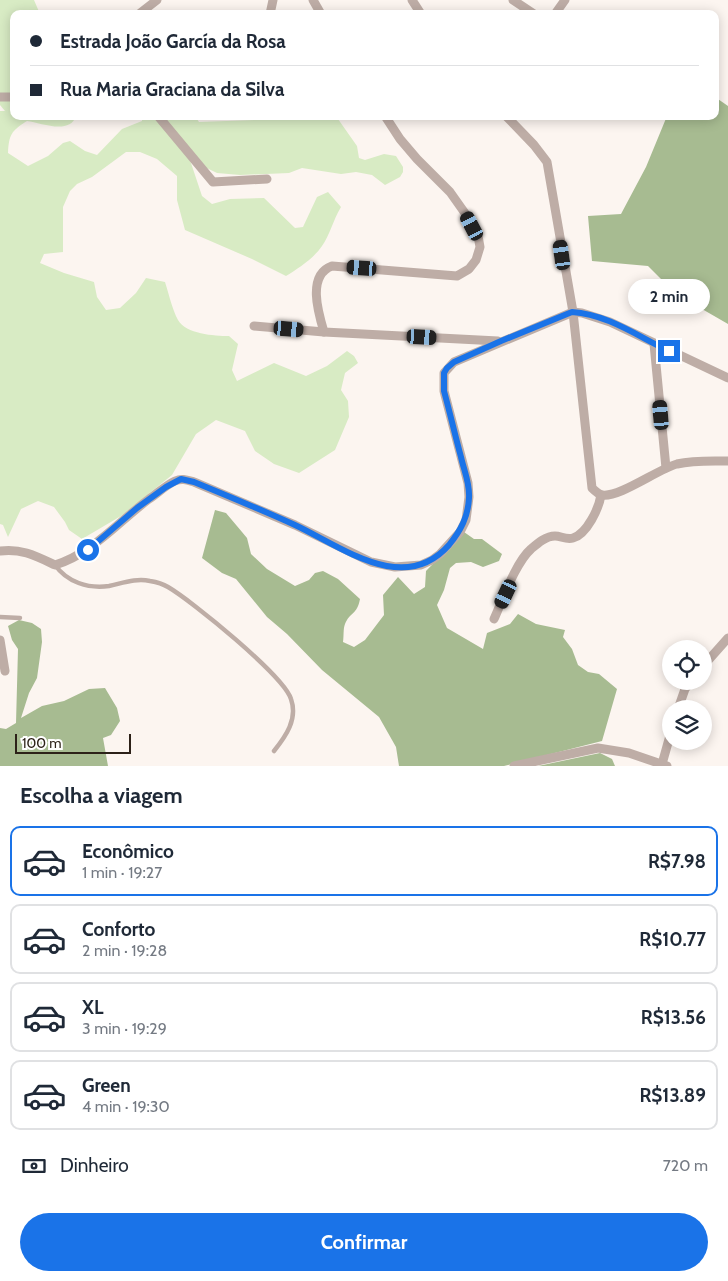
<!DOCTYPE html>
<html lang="pt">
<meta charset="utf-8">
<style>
:root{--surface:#fff;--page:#f2f2f3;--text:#1f2937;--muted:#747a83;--line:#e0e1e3;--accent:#1a73e8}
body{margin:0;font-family:Cabin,sans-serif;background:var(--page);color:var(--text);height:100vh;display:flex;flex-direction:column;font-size:19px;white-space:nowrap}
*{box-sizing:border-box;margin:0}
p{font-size:16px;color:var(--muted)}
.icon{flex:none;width:28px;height:28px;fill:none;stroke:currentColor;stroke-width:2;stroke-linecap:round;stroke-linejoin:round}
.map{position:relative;height:766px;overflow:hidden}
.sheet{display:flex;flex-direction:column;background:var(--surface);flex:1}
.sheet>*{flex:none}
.hud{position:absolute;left:10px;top:10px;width:709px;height:110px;border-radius:10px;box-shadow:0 2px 12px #0003;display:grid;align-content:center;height:110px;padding:0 20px;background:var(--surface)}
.fabs{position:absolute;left:662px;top:640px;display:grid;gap:10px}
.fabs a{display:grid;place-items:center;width:50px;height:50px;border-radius:50%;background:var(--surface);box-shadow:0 2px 12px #0003;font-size:25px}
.scale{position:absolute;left:15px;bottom:12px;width:116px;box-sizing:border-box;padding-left:5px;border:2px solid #2c2118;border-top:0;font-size:14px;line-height:18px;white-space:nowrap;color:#2c2118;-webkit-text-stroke:4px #fff;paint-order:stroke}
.end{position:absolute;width:22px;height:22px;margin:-11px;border:6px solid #1a73e8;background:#fff;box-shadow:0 0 0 2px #fff}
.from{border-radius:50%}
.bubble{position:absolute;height:35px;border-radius:18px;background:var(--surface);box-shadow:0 2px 12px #0003;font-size:16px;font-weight:700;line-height:35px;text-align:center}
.car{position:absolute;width:15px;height:30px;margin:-15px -8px;border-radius:6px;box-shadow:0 0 4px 1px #0007;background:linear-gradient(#222 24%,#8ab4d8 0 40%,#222 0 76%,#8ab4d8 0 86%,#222 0)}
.hud b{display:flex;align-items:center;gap:18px;height:48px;font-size:19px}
.hud b+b{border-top:1px solid var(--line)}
.hud i{width:12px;height:12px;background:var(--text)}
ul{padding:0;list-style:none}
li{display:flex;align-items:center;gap:15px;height:70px;margin:0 10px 8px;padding:0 10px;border:2px solid var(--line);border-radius:10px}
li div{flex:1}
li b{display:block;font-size:19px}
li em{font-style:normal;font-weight:700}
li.current{border-color:var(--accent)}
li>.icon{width:45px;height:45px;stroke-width:1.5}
h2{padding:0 20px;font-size:22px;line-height:60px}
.pay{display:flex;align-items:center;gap:12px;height:55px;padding:0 20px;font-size:19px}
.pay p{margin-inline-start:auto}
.button{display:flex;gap:10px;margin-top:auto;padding:10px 20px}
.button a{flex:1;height:58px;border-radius:30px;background:var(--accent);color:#fff;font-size:20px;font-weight:700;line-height:58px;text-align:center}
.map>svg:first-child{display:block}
.green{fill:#d8ebc4}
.forest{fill:#a7bb91}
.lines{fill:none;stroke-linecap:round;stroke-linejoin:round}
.lane{stroke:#beada6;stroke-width:4.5}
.street{stroke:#beada6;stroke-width:9}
.route{stroke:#1a73e8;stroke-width:6}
</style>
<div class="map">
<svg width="728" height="766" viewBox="0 0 728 766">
<rect width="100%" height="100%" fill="#fcf5f0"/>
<path class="green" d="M0,0H34L40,14H14V116H76C70,135 41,123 27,121C11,131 9,135 8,153L28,166L48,156L63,143L70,141L85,151L97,155L122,129L142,121V116H195L199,122L254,120L282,116H333L338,119L357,146L359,158L365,160L384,154L396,156L403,167V172L400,177L385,185L372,175L356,172L341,174L302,168L289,173L240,175L217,173L190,160L202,196L212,204L230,199L264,198L295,228L303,227L317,197L328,192L341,207C333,220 330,235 322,246C314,258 299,268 286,276L252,259L185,230L177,200V176L157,159L140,152H126L92,177L77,184L70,191L63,207V252L44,254L40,263L64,273L94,282L97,297L106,310L120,308L136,293L146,278L165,282C169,294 172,309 178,320C186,334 214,336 229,336L238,344L232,370L237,381L274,363L306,376L327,366L347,351L354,356L358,363L345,373L341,390L348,401L349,417L335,450L299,473L274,464L255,451L245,431L216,420L196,434L172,475L121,516L82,539L69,530L65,522L54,507L38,501L21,509L8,537L3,525L0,524V111H5L0,105Z"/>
<g class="forest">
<path d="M715,97L728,106V324L676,294L648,266L592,261L588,216L621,214L646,167L667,116H715Z"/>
<path d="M215,510L226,513L242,532L247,538L251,554L267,569L295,586L309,580L315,573L323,571L338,579L360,599C357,615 350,612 345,624C343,629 344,636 343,642L354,647L365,640L384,615L383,595L398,577L414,594L425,587L426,571L464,532L474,539H482L502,554L499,561L483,567L471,562L456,563L450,568L444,590L437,605L447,628L483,649L487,633L510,624L518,614L536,624L565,630L563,637L572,649L578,665L588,672L599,674L617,689L602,741L504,766H399L396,747L379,717L322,670L287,634L267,617L236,579L222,573L202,558Z"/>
<path d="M19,620L32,623L41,629L42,642L37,678L29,693L21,718L42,706L64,701L89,689L105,688L117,708L120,721L111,735L103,738L108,766H0V728L6,729L16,723L18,649L12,640L8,626Z"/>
<path d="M600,753L612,759L615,766H538Z"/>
</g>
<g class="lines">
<g class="lane">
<path d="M55,565C67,582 88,589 109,586C123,583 136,578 150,581C156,582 163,584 168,587C192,601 284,676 291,699C298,719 286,736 274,751"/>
<path d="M0,617L20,618"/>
</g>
<g class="street">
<path d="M313,0L321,14"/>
<path d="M412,0L421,14"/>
<path d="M513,0L534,14"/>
<path d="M139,14L157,0"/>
<path d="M270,14L273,0"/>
<path d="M555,14L565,0"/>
<path d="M0,97H14"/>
<path d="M158,116L213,182L267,179"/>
<path d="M506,116L534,145L547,162L573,312L592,488C595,491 598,494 602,495C619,498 658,469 677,464C694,460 711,461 728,461"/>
<path d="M254,326L324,332L498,341"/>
<path d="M324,332C318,312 307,275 332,266L457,276L469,269L476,260L480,247L478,236L467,216L450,192L417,159L400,139L385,116"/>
<path d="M654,344L666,468"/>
<path d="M0,551C21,548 36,556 55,565C93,553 118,522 149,499C158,493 166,485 175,481C182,478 187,480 194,482L295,525L371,562L395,567L421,565L432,560L440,554L460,532L466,520L469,497L468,483L444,391V373L454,362L573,312L582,313L610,322L728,378"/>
<path d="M494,619C503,599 516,562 531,549C538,543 546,536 555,536C561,536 566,540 573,538C587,534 599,508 601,495"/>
<path d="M0,640L5,671"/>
<path d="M704,665L728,638"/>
<path d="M678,709L685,689L691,681"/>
<path d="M662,764L671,732"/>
<path d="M514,766L598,748L629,753L667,766"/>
</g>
</g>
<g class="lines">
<path class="route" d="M88,550L137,508L166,487L181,479L194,482C228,496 262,510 295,525C342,547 404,596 449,545C461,530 468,517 469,498C470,483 464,471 461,457C455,435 450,413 444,391V373L447,368L454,362L501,341L572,312C607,314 639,337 669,351"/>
</g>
</svg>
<div class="fabs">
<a><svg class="icon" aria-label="locate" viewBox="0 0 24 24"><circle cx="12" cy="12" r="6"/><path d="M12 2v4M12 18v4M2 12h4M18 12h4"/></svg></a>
<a><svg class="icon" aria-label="layers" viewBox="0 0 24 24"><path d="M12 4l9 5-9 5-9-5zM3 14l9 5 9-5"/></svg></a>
</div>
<div class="scale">100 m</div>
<i class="end from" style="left:88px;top:550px"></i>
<i class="end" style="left:669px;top:351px"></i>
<div class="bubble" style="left:628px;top:279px;width:82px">2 min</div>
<i class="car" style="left:472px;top:226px;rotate:332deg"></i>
<i class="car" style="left:562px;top:255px;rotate:352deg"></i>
<i class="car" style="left:362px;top:268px;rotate:274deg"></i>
<i class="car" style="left:289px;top:329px;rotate:95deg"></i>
<i class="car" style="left:422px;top:337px;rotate:93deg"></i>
<i class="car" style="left:661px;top:415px;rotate:355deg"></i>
<i class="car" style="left:506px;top:594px;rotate:205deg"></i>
<div class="hud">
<b><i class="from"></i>Estrada João García da Rosa</b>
<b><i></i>Rua Maria Graciana da Silva</b>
</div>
</div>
<section class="sheet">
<h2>Escolha a viagem</h2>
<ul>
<li class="current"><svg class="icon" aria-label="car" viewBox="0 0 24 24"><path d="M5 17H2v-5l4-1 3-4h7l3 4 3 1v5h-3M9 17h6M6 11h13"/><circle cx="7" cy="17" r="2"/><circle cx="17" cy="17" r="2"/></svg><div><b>Econômico</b><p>1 min · 19:27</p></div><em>R$7.98</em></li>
<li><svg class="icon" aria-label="car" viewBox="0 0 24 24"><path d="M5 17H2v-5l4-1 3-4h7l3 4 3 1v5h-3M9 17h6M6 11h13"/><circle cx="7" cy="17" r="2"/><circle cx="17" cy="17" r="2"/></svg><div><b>Conforto</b><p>2 min · 19:28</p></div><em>R$10.77</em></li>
<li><svg class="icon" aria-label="car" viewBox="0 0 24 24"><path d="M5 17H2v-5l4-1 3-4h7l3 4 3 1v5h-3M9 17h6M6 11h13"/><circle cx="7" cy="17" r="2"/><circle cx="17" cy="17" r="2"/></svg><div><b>XL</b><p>3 min · 19:29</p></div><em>R$13.56</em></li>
<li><svg class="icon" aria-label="car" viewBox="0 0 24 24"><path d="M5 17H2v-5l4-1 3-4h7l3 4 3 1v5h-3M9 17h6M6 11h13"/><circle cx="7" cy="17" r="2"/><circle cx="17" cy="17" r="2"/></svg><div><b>Green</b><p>4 min · 19:30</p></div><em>R$13.89</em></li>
</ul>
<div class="pay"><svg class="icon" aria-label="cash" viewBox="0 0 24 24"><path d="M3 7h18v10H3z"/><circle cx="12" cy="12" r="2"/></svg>Dinheiro<p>720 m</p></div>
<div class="button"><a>Confirmar</a></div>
</section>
